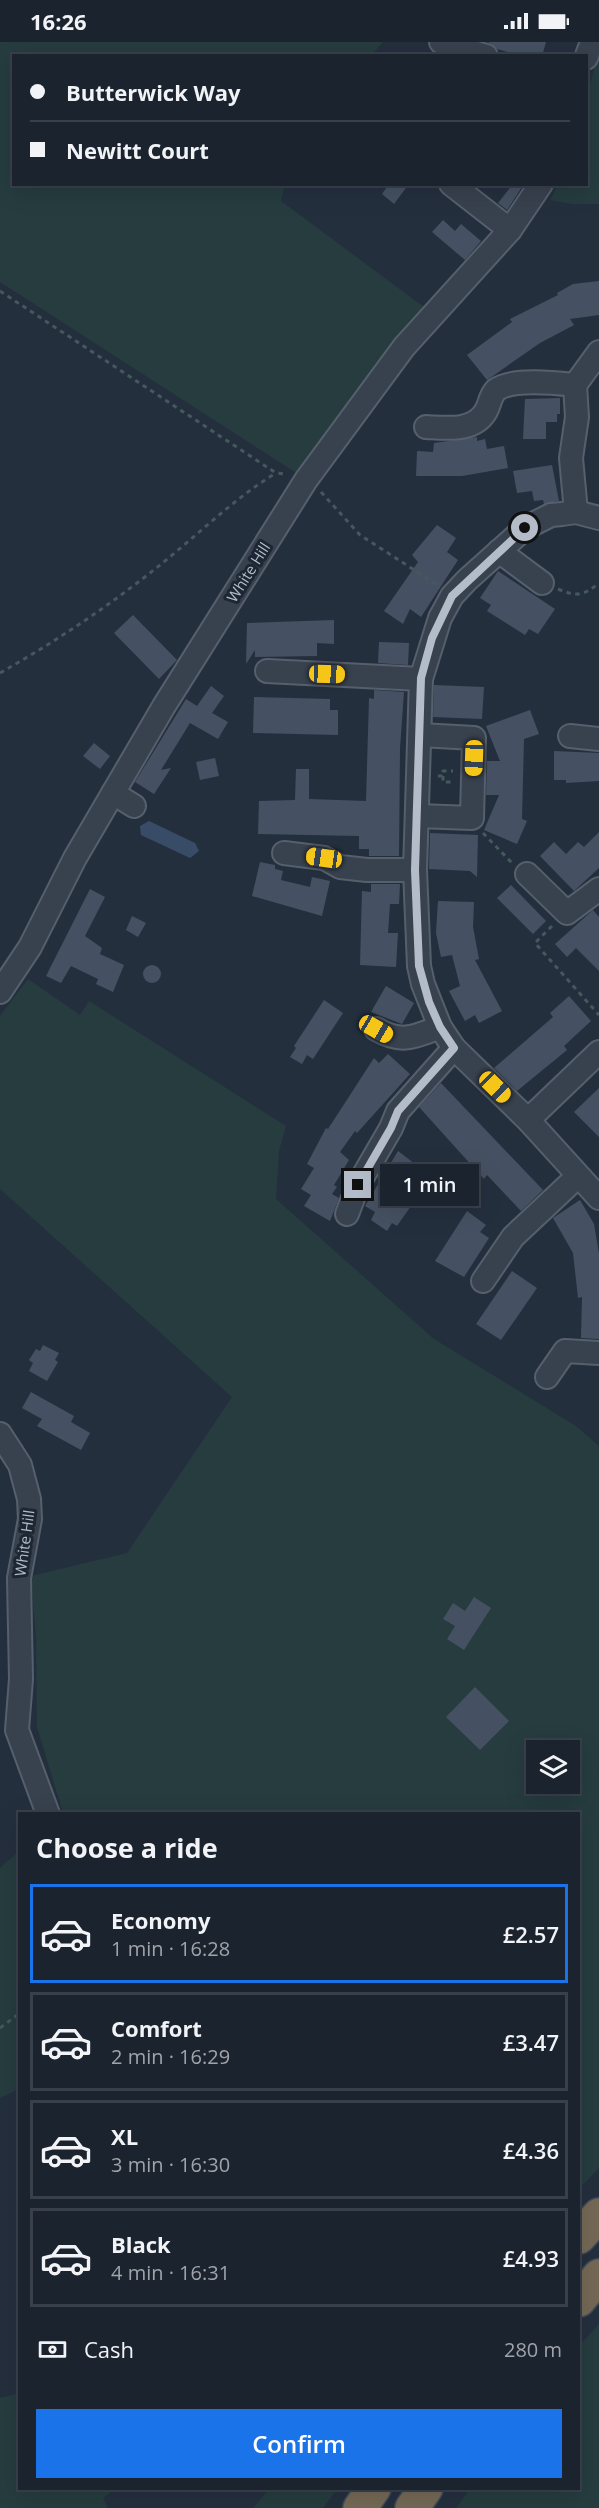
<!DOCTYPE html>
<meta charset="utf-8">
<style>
:root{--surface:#1b232e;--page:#242b36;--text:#f1f3f6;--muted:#a0a4aa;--line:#39404a;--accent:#1a73e8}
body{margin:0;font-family:"Open Sans",sans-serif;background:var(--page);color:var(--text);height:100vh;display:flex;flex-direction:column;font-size:22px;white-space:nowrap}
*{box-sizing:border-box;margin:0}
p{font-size:20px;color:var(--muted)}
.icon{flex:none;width:33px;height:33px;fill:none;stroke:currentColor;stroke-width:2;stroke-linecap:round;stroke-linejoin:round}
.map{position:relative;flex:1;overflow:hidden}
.details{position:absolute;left:18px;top:1770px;width:562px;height:678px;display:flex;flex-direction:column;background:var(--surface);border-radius:0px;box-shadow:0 6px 24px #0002,0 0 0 2px var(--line)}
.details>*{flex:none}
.guide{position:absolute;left:12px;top:12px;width:576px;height:132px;border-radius:0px;box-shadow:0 6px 24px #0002,0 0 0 2px var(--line);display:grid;align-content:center;height:132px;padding:0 18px;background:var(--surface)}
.controls{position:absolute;left:526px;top:1698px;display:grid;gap:12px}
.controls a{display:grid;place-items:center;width:54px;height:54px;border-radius:0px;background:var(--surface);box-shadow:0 6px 24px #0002,0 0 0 2px var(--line);font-size:30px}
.end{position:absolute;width:27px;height:27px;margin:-14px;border:8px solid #b4bcc9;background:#111;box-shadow:0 0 0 3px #111}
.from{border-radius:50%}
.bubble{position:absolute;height:42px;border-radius:0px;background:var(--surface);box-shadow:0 6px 24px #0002,0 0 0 2px var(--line);font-size:20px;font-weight:600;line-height:42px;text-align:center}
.car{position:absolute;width:18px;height:36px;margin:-18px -9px;border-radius:8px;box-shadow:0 0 4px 2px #0007;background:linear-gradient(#f5c518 24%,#345 0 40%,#f5c518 0 76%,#345 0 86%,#f5c518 0)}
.guide b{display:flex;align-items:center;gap:21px;height:57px;font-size:22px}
.guide b+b{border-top:2px solid var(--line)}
.guide i{width:15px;height:15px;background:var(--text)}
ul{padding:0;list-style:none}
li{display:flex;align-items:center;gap:18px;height:99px;margin:0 12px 9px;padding:0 6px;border:3px solid var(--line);border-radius:0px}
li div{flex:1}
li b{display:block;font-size:22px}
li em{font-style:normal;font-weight:600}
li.current{border-color:var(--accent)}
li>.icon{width:54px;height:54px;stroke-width:1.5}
h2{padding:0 18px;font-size:27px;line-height:72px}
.pay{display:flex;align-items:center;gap:15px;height:66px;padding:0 18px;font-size:22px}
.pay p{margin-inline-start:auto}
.button{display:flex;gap:12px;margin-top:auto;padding:12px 18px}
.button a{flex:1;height:69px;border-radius:0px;background:var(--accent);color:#fff;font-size:24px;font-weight:600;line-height:69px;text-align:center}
.status{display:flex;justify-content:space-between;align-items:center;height:42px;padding:0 30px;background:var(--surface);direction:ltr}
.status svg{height:16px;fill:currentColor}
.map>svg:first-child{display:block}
.green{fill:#263c3f;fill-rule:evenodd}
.water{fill:#394c67}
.building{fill:#455162}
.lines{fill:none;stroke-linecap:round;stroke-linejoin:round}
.minor-casing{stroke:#565f6c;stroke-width:26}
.highway-casing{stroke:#434c59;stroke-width:36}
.path{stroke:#44595c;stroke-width:3;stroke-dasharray:4.5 4.5;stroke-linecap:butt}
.minor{stroke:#38414e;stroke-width:22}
.highway{stroke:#746855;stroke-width:33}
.route{stroke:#b4bcc9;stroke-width:8}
.labels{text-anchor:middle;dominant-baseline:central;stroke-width:6;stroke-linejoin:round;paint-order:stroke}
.street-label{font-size:15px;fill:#b4bcc9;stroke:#1d2633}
</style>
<div class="status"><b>16:26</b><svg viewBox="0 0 49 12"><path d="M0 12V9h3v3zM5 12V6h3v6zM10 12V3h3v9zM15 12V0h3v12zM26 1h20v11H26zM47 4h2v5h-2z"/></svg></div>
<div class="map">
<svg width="599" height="2466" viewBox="0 0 599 2466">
<rect width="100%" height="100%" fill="#242f3e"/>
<g class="green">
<path d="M0,0H383L371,14H14V142L285,143L281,159L428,268L298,432L0,240Z"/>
<path d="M599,11V162H572L550,158L558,143L586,142L587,52Z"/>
<path d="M28,937L80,973L89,959L286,1084L279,1109L276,1157L434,1297L576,1384L599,1404V2126L579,2147V1772L63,1771L37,1685L36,1597L31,1534L127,1511L232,1355L0,1147V974ZM537,1708H570V1742H537Z"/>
<path d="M19,1809V2047L0,2056V1826Z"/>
<path d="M599,2282V2466H456L470,2447L579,2446V2304Z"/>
<path d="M19,2351L20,2446L116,2447L103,2456L108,2466H0V2356Z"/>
<path d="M269,2447V2446L337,2447L323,2466H253Z"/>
</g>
<path class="water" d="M149,779L195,801L199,809L190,816L141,793L140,784Z"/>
<g class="building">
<path d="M488,0H546L542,14H521L497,7Z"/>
<path d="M389,142H409L394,162L382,152Z"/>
<path d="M513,142H524L507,168L498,161Z"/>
<path d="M443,178L455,189L461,182L481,199L465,218L432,190Z"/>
<path d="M599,239V273L570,277L574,283L540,301L487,338L467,313L512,280L510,277L558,253L557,251L573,242Z"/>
<path d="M560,356V372H557V380H546V397H523L525,357Z"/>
<path d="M477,395V399L485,397L487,407L504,404L508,426L462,434H416L417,409L433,410L434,401Z"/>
<path d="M552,423L559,459L544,462L543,458L534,459L532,449L517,451L513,429Z"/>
<path d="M437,483L456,496L447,510L458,518L421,575L410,567L403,582L384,569L418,520L412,513Z"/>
<path d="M498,529L555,567L538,592L529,587L525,593L487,569L491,563L480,556Z"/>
<path d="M133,573L177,618L159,637L114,591Z"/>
<path d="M334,578V602L317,601V614L255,615V608L246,622L247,581Z"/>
<path d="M379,600L409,601L408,623L378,621Z"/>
<path d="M434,643L484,645L482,677L433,675Z"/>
<path d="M211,644L224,654L212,671L228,680L218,697L190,681L161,728L171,726L154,752L135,740L186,657L197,664Z"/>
<path d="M374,648L404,650L400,706L399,814H369V807H359V794L258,792L259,759L295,758L296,727H309V757L366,759L369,656L374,657Z"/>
<path d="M254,655L330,657V668H338V693L253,691Z"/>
<path d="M530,668L539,692L524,697L522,777L527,779L517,802L484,788L499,753H486L487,719H500L486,684Z"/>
<path d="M94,701L110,714L100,727L83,714Z"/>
<path d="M554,709L599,711V739L566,741V738H554Z"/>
<path d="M215,716L219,734L200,738L196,720Z"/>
<path d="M599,790V826L574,849L540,814L554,800L566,812L578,800L584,805Z"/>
<path d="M430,791L478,793L477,835L470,829L429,827Z"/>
<path d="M260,820L275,823V827L283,829L281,838L310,845L312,835L330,839L322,874L252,854Z"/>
<path d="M371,842H400L399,862H390L388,891H398L396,925L360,923L362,849L371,850Z"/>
<path d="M511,843L546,879L533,892L497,856Z"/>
<path d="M90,847L105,855L85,894L102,906L100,912L124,923L113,950L96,942L98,937L71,924L61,941L46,934Z"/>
<path d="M438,859L474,860L473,885L479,917L475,918L502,969L479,981L475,973L465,979L449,949L460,944L452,913L441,915L436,891Z"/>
<path d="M593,868L599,875V929L576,906L567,915L555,902Z"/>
<path d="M132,874L146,881L138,895L126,888Z"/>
<circle cx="152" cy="932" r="9"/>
<path d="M386,944L414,961L402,982L371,970Z"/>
<path d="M569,954L591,979L564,1004L567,1008L517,1049L494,1026L553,975L550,971Z"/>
<path d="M324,958L343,971L313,1017L307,1013L302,1022L290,1015L296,1006L294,1004Z"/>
<path d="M388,1012L410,1032L357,1091L355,1089L340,1110L349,1118L334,1143L337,1145L332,1152L339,1156L330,1179L304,1164L311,1153L301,1147L314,1126L307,1122L326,1086L328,1087L374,1016L379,1021Z"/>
<path d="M441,1041L543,1148L521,1169L487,1133L484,1137L419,1065Z"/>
<path d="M599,1046V1095L574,1070Z"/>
<path d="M398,1109L423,1128L416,1137L425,1144L397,1184L392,1181L387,1189L371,1178L375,1170L365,1164Z"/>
<path d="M580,1158L594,1182L599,1212V1297L581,1296L582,1255L578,1256L573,1211L553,1176Z"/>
<path d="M467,1169L486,1183L480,1190L489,1196L464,1235L435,1219Z"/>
<path d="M512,1229L537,1246L501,1298L476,1282Z"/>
<path d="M43,1303L59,1311L55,1318L58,1320L47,1339L29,1329L33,1321L29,1318L36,1307L40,1309Z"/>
<path d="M31,1350L74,1374L71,1380L90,1391L81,1408L37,1384L42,1377L22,1366Z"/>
<path d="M474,1555L491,1566L464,1608L447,1597L455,1584L443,1577L453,1561L465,1569Z"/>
<path d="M475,1645L509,1679L480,1708L446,1675Z"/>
</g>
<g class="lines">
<defs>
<g id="minor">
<path d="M441,0L486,14"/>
<path d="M586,16L592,0"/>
<path d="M451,142L510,188"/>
<path d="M575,343L577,375L571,416L576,470"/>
<path d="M575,343L599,310"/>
<path d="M426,385C447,386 474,390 486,369C490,362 490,354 496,348C512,336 556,341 575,343"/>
<path d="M599,476L576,470L562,472L551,473L525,486L467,538L452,554L440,576L421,637L415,828L419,924L423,942L440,985L454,1006L528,1078L599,1156"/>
<path d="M499,509L542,541"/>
<path d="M267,629L421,637"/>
<path d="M570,694L599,697"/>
<path d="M113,751L134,764"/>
<path d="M418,774L472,776L474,696L420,693"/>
<path d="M284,811L324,816L340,825L367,828H415"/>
<path d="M527,832L567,871L599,847"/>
<path d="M0,950L30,905L75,816L164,664L306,438L404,305L510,188L541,142"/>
<path d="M376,987C402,1002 414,995 440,985"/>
<path d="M528,1078L599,1010"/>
<path d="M347,1172L358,1143L391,1086L398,1069L454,1006"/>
<path d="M483,1239L513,1195L578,1134"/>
<path d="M547,1335L565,1309L599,1311"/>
<path d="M0,1392L20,1423L29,1457L30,1477L19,1536L21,1637L17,1688L48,1772"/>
</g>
<g id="highway">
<path d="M579,2195L599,2173"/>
<path d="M579,2258L599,2234"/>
<path d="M360,2466L374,2446"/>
<path d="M412,2466L426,2446"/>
</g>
</defs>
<use href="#minor" class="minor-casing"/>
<use href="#highway" class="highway-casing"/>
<g class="path">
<path d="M0,249L276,431L286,432"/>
<path d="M321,450L360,493L436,542"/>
<path d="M558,547C577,555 583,554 599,541"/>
<path d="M0,631C60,597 118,558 171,514C206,485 238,454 276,431"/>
<path d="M438,734H443V729H453"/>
<path d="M443,734V740H453"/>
<path d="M483,791L512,821"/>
<path d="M552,884L535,901L599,973"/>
<path d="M0,1986L20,1971"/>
</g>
<use href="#minor" class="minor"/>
<use href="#highway" class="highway"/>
</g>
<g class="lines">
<path class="route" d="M358,1143L391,1086L398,1069L454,1006L440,985L429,960L419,924L415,828L421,636L432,596L452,554L525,486"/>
</g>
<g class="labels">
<g class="street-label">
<text transform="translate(248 530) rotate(-58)">White Hill</text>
<text transform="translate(24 1501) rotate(-82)">White Hill</text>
</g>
</g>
</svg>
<div class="controls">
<a><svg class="icon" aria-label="layers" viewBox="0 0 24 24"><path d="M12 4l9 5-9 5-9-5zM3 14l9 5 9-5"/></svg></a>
</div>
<i class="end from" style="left:525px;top:486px"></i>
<i class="end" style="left:358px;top:1143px"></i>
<div class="bubble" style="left:380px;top:1122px;width:99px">1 min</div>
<i class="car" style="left:327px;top:632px;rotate:92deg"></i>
<i class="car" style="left:474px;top:716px;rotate:182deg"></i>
<i class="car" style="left:324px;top:816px;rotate:278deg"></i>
<i class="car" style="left:376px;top:987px;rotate:120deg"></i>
<i class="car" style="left:495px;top:1045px;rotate:134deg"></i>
<div class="guide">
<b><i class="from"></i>Butterwick Way</b>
<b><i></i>Newitt Court</b>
</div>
<section class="details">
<h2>Choose a ride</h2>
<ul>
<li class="current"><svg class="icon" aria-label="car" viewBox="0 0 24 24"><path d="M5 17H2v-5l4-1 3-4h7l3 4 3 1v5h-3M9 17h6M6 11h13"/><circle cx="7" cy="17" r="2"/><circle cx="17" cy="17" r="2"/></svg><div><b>Economy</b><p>1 min · 16:28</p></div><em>£2.57</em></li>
<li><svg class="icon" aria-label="car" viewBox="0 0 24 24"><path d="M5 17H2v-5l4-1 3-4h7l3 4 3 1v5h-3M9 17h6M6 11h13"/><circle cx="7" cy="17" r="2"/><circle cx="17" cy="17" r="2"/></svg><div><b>Comfort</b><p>2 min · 16:29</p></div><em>£3.47</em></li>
<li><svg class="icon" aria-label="car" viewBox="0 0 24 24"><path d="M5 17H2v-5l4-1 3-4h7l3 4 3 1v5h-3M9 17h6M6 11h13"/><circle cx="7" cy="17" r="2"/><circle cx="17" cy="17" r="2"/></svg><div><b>XL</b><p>3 min · 16:30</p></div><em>£4.36</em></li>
<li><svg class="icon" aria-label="car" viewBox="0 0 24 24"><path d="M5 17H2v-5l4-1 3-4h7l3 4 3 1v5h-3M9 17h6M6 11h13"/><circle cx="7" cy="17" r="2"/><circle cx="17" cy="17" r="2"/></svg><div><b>Black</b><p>4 min · 16:31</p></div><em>£4.93</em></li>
</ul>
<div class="pay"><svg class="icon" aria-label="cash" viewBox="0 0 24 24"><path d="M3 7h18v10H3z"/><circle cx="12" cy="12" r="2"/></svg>Cash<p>280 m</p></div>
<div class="button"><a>Confirm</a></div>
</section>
</div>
